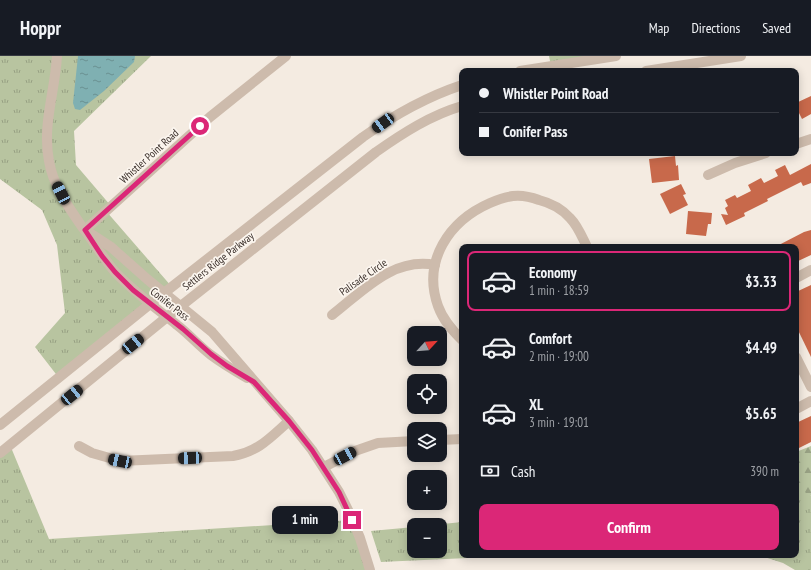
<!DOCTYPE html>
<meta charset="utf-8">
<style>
:root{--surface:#171b24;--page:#20242c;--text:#f1f3f6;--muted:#9ea1a6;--line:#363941;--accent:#db2777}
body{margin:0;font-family:"PT Sans Narrow",sans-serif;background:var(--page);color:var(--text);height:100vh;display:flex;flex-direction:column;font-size:15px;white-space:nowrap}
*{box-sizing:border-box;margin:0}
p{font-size:13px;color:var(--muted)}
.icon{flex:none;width:22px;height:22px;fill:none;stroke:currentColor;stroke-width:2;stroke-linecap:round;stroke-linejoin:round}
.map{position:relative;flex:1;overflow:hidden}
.panel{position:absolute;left:459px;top:188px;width:340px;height:314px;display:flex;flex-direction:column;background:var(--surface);border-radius:8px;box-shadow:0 2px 10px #0003}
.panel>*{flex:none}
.banner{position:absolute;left:459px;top:12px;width:340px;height:88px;border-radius:8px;box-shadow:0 2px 10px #0003;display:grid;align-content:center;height:88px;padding:0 20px;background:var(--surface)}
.needle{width:26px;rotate:64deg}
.controls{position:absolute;left:407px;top:270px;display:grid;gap:8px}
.controls a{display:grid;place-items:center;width:40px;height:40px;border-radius:8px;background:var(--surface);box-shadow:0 2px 10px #0003;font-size:20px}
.end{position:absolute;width:18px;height:18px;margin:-9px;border:5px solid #db2777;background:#fff;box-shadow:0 0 0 2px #fff}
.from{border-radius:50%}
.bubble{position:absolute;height:28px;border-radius:8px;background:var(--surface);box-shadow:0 2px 10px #0003;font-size:13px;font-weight:700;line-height:28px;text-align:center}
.car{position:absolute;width:12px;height:24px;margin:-12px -6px;border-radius:5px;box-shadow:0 0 3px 1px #0007;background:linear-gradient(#222 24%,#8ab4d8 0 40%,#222 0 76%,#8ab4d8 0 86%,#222 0)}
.banner b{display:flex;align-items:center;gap:14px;height:38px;font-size:15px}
.banner b+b{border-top:1px solid var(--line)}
.banner i{width:10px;height:10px;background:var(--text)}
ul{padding:7px 0 0;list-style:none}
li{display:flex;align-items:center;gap:12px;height:60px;margin:0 8px 6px;padding:0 12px;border:2px solid transparent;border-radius:8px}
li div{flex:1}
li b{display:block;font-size:15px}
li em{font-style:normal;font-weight:700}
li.current{border-color:var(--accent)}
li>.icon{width:36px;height:36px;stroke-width:1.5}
.pay{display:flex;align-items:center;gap:10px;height:44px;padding:0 20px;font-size:15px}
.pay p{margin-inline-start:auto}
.button{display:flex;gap:8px;margin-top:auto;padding:8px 20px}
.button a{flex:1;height:46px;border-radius:8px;background:var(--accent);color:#fff;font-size:16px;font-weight:700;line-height:46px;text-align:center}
header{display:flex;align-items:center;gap:24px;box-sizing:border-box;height:56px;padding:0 20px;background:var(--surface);border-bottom:1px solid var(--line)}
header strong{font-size:19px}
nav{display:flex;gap:22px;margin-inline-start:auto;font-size:14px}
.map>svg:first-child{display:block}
.grass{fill:url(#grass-tufts)}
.forest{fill:url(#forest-firs)}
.water{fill:url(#water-ripples)}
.building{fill:#c8694b}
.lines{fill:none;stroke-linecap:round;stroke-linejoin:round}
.minor{stroke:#cdbbac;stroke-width:10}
.route{stroke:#db2777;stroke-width:5}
.labels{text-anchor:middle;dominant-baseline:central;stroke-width:3.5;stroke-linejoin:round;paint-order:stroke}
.street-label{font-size:11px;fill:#3b302b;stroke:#fbf5ee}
</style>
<header>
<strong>Hoppr</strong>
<nav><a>Map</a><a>Directions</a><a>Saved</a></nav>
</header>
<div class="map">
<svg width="811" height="514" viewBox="0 0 811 514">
<defs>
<pattern id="grass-tufts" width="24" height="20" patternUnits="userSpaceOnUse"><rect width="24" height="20" fill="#b8c4a0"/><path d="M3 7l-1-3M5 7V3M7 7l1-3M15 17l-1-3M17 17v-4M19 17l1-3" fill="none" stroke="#97a083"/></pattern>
<pattern id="forest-firs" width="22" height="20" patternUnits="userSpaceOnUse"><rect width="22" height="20" fill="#b8c4a0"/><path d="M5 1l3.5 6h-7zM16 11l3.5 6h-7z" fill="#97a083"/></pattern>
<pattern id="water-ripples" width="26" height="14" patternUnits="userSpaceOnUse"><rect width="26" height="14" fill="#7fb0b2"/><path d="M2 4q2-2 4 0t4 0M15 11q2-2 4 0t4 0" fill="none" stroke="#699091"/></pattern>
</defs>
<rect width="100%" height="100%" fill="#f4ebe1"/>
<g class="grass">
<path d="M0,0H151L74,75L76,109L111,150L106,155L172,231L59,322L35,291L65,257L57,189L42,154L0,123Z"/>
<path d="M549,0H616L551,10Z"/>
<path d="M10,389L49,483L352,464L370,514H0V397Z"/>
<path d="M796,423L804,434L811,440V514H795L783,507L761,500L710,499H796Z"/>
<path d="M462,466V499H585L489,501L381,506L371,475L414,471V495H440V469H433Z"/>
</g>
<path class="forest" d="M811,390V440C792,430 796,413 796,396Z"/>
<path class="water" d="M78,0H135L134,6L104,35L80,54L75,53L73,47Z"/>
<g class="building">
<path d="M811,40V58L802,63L796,51V47Z"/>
<path d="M675,100L676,110L678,109L679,124L652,127L649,103Z"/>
<path d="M811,108V127L803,130L801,126L767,143L768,145L744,157L745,160L726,169L721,158L728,159L725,152L728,150L725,144L735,139L737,142L751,135L748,129L761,122L764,127L778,120L775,114L785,109L790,119Z"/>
<path d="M681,128L686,138L683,139L688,149L670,158L660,138Z"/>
<path d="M688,155L712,157L711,168H708L706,180L686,178Z"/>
<path d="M811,174V199L796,206V191H775L804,176Z"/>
<path d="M811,229V301L796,270V236Z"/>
<path d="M811,360V386L799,392L796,385V367Z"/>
</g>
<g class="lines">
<g class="minor">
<path d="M57,0C55,36 42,69 49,105C53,130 69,152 83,172C94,186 103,202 115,216C134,236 156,252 177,269C189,278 199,290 211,299C223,308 235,315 247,322"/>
<path d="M520,15L616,0"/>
<path d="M646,15L741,0"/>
<path d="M796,88L811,83"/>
<path d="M708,119L735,107L766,97"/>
<path d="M85,174L111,191L147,223L212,276L289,365L312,394L339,436L351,460L360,482L370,514"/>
<path d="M85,174L210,61L286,0"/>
<path d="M796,222L811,214"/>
<path d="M332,259C363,235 393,201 435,209"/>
<path d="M462,284C452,274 443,264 438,250C422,205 449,165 490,147C497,144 505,141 513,140C522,139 531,141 539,144C551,147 562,153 570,162C578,170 582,181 587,191"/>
<path d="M796,301L811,331"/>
<path d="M796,353L811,345"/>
<path d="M0,369L150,248L363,81C394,59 426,41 462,29"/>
<path d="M440,384L462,383"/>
<path d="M79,390L92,397L120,405L233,400C258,396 271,381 289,365"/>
<path d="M0,397L167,261L376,96C403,77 431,59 462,50"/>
<path d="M324,411L355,395L378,387L414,385"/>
</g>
</g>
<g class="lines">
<path class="route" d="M200,70L85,174L102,200L115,216L133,234L183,273L211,298L227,310L254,326L289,365L312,394L339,436L352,464"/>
</g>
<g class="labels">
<g class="street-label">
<text transform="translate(149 100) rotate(-42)">Whistler Point Road</text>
<text transform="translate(218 205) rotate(-38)">Settlers Ridge Parkway</text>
<text transform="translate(363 221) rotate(-35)">Palisade Circle</text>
<text transform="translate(170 248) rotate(38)">Conifer Pass</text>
</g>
</g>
</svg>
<div class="controls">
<a><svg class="needle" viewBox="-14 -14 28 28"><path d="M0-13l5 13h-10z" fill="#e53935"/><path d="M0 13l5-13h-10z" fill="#9ea1a6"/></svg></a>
<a><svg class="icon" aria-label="locate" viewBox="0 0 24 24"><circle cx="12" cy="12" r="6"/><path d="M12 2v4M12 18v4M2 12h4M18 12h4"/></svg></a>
<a><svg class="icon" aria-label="layers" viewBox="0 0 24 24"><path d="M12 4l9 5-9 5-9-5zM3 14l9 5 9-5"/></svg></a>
<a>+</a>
<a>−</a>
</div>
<i class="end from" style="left:200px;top:70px"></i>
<i class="end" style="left:352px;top:464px"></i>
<div class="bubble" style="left:272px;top:450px;width:66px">1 min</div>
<i class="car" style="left:383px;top:67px;rotate:234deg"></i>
<i class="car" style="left:61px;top:137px;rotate:333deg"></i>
<i class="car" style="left:133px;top:288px;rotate:51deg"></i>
<i class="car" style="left:72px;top:339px;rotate:51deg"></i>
<i class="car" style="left:345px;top:400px;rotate:62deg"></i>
<i class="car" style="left:190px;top:402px;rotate:268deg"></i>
<i class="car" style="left:120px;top:405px;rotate:282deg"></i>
<div class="banner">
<b><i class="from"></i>Whistler Point Road</b>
<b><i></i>Conifer Pass</b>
</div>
<section class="panel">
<ul>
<li class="current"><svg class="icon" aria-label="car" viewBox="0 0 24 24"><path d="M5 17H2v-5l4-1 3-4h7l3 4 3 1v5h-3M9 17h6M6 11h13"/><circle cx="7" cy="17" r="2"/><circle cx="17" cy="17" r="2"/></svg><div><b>Economy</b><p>1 min · 18:59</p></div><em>$3.33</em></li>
<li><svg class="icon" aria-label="car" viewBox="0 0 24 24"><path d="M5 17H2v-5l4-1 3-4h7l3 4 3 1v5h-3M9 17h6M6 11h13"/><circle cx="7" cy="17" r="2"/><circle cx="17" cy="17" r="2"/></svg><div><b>Comfort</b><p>2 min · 19:00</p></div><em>$4.49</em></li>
<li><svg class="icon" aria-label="car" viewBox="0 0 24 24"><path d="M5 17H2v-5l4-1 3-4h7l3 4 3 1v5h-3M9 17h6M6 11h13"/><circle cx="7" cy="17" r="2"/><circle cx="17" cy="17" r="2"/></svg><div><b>XL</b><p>3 min · 19:01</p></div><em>$5.65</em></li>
</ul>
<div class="pay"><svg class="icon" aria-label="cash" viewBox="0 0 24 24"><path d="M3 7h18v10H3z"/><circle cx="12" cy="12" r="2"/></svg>Cash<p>390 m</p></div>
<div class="button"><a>Confirm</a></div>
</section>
</div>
